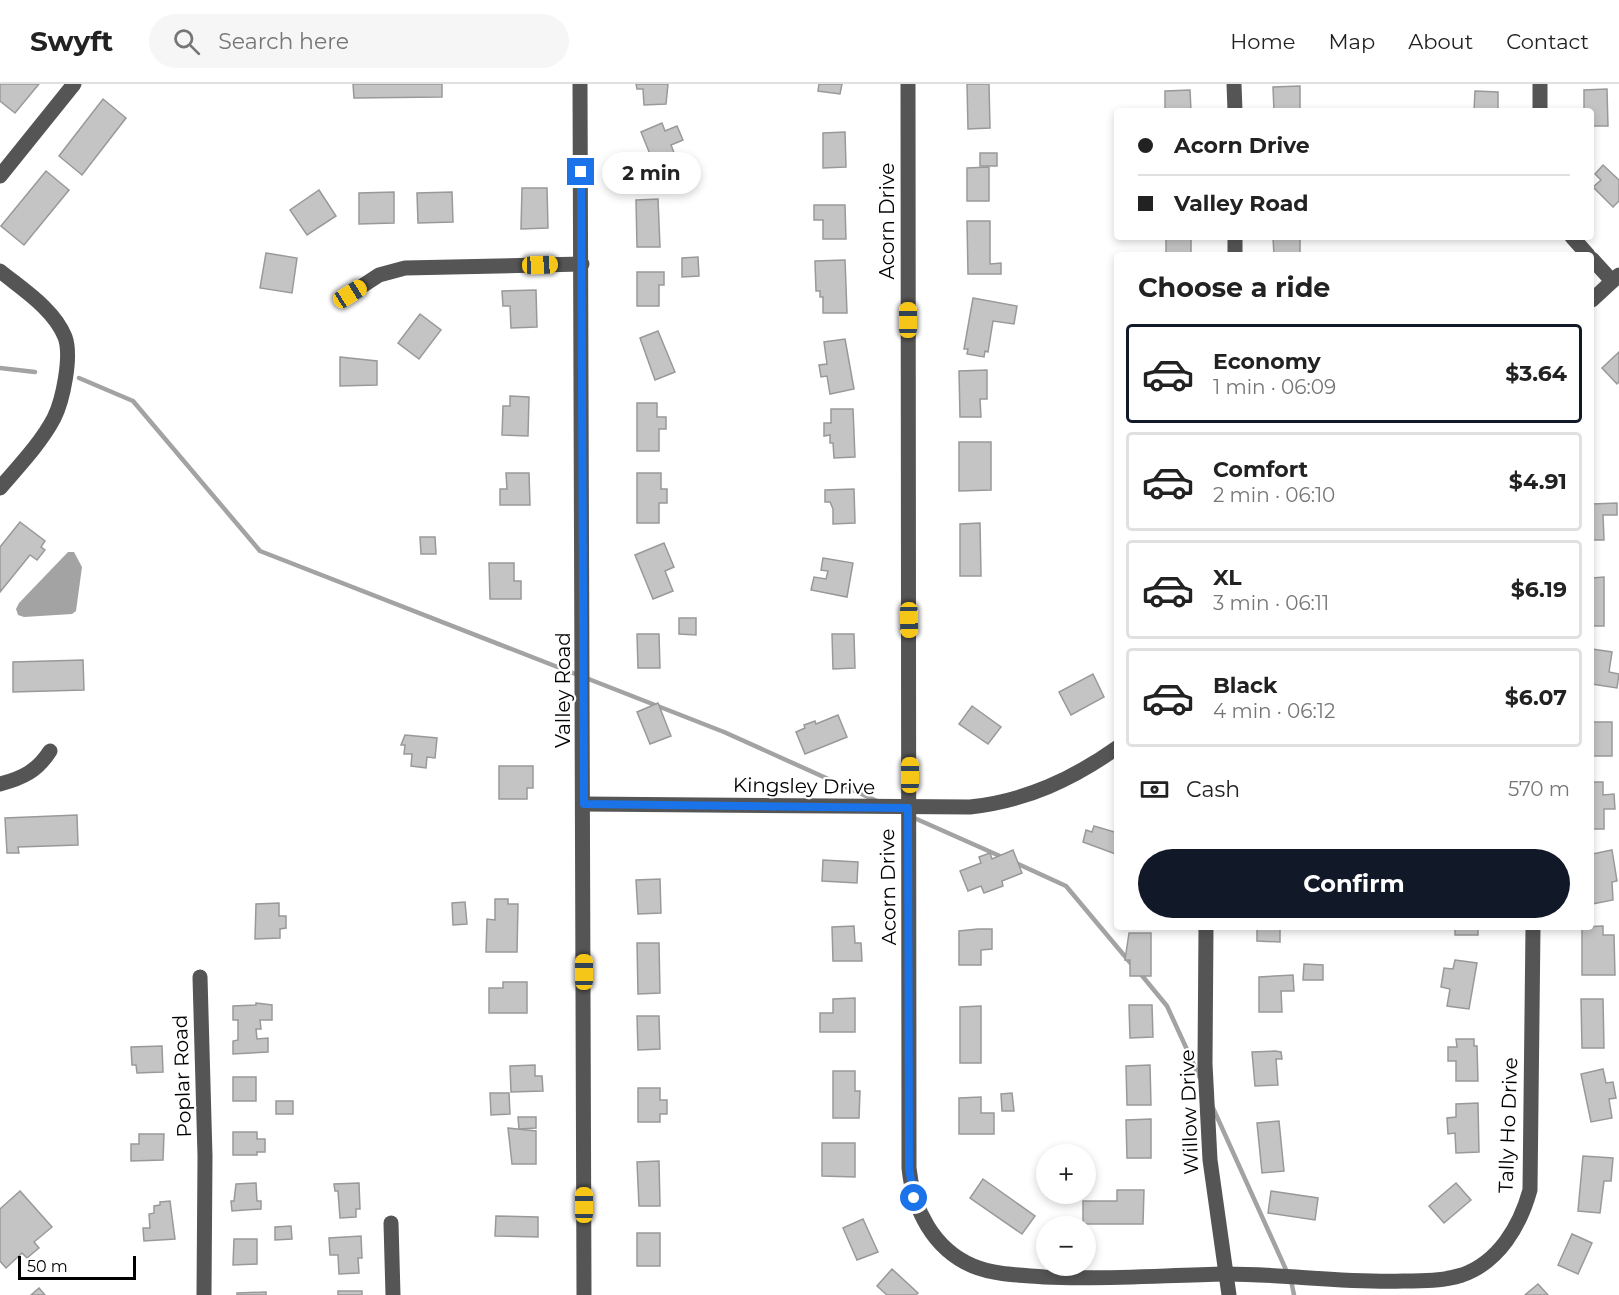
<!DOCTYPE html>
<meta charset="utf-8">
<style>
:root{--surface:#fff;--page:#f6f6f6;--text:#222;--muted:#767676;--line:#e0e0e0;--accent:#111827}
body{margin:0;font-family:Montserrat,sans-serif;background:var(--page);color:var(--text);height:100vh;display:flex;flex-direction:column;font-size:22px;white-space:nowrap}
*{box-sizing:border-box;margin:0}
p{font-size:20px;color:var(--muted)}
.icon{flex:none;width:33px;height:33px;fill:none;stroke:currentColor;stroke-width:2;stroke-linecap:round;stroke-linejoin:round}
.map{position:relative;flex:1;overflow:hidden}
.drawer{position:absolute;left:1114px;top:168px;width:480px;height:678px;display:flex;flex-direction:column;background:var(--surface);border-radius:6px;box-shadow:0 3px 9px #0003}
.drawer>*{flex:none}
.hud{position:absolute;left:1114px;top:24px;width:480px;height:132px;border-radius:6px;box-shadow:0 3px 9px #0003;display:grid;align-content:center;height:132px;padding:0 24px;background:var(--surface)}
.tools{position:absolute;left:1036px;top:1060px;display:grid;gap:12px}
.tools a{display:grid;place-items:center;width:60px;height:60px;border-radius:50%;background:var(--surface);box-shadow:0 3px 9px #0003;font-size:30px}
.scale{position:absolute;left:18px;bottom:15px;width:118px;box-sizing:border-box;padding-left:6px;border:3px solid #000;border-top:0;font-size:16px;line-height:21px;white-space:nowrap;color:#000;-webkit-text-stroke:4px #fff;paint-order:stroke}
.end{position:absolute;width:27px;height:27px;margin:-14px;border:8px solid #1a73e8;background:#fff;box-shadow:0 0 0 3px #fff}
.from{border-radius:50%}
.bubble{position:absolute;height:42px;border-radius:21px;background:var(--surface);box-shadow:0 3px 9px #0003;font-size:20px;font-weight:700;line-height:42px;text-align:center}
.car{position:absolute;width:18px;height:36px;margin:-18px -9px;border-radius:8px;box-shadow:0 0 4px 2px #0007;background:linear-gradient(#f5c518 24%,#345 0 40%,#f5c518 0 76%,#345 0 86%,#f5c518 0)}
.hud b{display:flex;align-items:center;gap:21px;height:57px;font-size:22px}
.hud b+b{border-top:2px solid var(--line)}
.hud i{width:15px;height:15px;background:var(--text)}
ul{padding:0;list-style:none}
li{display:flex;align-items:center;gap:18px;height:99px;margin:0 12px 9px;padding:0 12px;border:3px solid var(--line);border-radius:6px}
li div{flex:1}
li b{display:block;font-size:22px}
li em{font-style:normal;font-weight:700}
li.active{border-color:var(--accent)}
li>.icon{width:54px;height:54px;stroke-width:1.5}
h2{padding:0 24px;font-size:27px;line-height:72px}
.pay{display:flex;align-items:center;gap:15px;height:66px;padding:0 24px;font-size:22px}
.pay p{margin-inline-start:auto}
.action{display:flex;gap:12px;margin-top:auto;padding:12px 24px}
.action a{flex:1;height:69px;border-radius:36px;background:var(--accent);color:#fff;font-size:24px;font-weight:700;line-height:69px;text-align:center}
header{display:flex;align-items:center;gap:36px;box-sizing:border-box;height:84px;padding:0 30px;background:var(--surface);border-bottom:2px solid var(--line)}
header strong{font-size:28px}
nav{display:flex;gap:33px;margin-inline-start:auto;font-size:21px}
.search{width:420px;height:54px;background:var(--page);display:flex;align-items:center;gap:15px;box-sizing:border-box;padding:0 21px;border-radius:33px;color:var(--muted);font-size:22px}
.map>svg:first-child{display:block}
.water{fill:#a3a3a3}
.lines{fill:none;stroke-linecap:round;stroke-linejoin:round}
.stream{stroke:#a3a3a3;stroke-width:4.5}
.building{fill:#c4c4c4;stroke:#999;stroke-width:1.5}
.minor{stroke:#555;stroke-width:15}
.route{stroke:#1a73e8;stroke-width:8}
.labels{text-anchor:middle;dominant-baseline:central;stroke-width:4.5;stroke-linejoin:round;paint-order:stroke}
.street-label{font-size:20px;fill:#000;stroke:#fff}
</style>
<header>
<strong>Swyft</strong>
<div class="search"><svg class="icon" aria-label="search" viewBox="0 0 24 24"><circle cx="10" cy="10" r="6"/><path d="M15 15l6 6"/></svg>Search here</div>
<nav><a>Home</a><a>Map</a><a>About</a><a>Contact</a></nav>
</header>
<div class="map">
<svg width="1619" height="1211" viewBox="0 0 1619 1211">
<rect width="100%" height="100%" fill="#fff"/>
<path class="water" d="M68,468H74L82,483L76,527L72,530L24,533L18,531L16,525L19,519Z"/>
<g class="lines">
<g class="stream">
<path d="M0,284L35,288"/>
<path d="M79,294L133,317L260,467L578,591"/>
<path d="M586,594L724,648L877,717"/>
<path d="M912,733L1002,773"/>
<path d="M1016,779L1066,802L1133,882"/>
<path d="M1139,888L1167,922L1200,994"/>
<path d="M1213,1024L1287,1188"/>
<path d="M1291,1196L1294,1211"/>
</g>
</g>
<g class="building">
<path d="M0,0H39L15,29L0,17Z"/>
<path d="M353,0H442V13L354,14Z"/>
<path d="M636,0H668L666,20L644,21L643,5H637Z"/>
<path d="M819,0H842L840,10L818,7Z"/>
<path d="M967,0H989L990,44L968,45Z"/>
<path d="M1300,2V27H1274L1273,3Z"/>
<path d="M1607,5L1608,42H1592V27H1584V6Z"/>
<path d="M1190,6L1191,27H1165V7Z"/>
<path d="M1475,7L1498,8V27H1474Z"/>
<path d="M103,15L126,34L82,91L59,72Z"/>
<path d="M662,39L665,47L677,42L683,56L671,61L675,71L654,80L641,48Z"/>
<path d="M845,48L846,83L823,84V49Z"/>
<rect x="980" y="69" width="17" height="13"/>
<path d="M1603,81L1619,96V117L1613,123L1593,103L1601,96L1595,90Z"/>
<path d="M989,83V117H967V84Z"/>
<path d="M46,87L69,106L24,161L1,142Z"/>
<path d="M522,104H547L548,144L521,145Z"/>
<path d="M319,106L336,132L307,151L290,126Z"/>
<path d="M394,108V139L359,140V109Z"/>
<path d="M452,108L453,138L418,139L417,109Z"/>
<path d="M658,115L660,163H637L636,116Z"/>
<path d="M814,121H845L846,155H823V136H814Z"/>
<path d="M967,137H990V180L1001,179V190H968Z"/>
<rect x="1166" y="153" width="25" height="18"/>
<path d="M1300,153V171H1274L1273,154Z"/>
<path d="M266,169L297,174L292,209L260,204Z"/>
<path d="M698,173L699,192L682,193V174Z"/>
<path d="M845,176L847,229H823V213H820V207H816L815,177Z"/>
<path d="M637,188H664V201H659V222H637Z"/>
<path d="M536,206L537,243L511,244L510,222H503L502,207Z"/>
<path d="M973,214L1017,222L1014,240L993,237L988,268L985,267L984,273L967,270L968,265H964Z"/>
<path d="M420,230L441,246L419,275L398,259Z"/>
<path d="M658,247L675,288L655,296L640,254Z"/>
<path d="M845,255L854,305L830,310L827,292L821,293L819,281L827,280L824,258Z"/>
<path d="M1619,268V298L1617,300L1602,284Z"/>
<path d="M340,273L377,277V301L340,302Z"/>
<path d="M987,286V315H980L981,333H960L959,287Z"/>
<path d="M510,312L529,313L528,352L502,351L503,322H510Z"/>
<path d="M637,319H657V333H666V345H659V367H637Z"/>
<path d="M831,325H853L855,373L834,374L833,359H830V351L824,352V339H831Z"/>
<path d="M959,358H991V406L959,407Z"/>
<path d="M506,389H529L530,421H500V405H507Z"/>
<path d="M637,389H661V405H667V419H659V439H637Z"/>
<path d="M854,405L855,439L833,440V425L830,418H825V406Z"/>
<path d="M1617,419V431H1603L1604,456H1592V420Z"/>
<path d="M20,438L45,457L41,463L45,466L37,476L30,471L0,508V463Z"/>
<path d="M980,439L981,492H960V440Z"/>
<path d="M420,453H435L436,470H421Z"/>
<path d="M664,459L674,483L665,487L673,507L653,515L635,471Z"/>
<path d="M823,474L853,479L847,513L811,506L814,493L826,495L828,487L821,486Z"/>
<path d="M489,479H514V497H521V515H490Z"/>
<path d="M1604,493V542H1592V494Z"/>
<path d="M679,534H696V551L679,550Z"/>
<path d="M637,550H659L660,584H638Z"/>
<path d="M832,550H854L855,584L833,585Z"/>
<path d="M1592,565L1612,568L1609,588L1619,590L1617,604L1592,600Z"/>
<path d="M83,576L84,606L13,608V578Z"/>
<path d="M1093,590L1104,613L1071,631L1059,608Z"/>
<path d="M658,619L671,652L650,660L637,628Z"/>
<path d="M972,622L1001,643L988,660L959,640Z"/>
<path d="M838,631L847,653L805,670L796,648L805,644L804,641L815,637L816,640Z"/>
<rect x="1592" y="638" width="20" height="34"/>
<path d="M405,651L437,654L435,674L427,673L426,684L411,682L412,670H404L405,661H401Z"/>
<path d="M499,682H533V704H527V715H499Z"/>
<path d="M1592,698H1603V711L1614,710L1615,725H1604V745H1592Z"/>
<path d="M77,731L78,761L18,763L19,769H7L5,734Z"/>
<path d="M1094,742L1118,749V771L1083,758L1086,746L1092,748Z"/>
<path d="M1013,766L1022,789L1002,797L1003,802L984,809L981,802L968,807L960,787L981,779L979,773L990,769L992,775Z"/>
<path d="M1612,766L1617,797L1612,798L1613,816L1592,820V770Z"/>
<path d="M823,776L858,778L857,799L822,797Z"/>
<path d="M660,795L661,829L638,830L636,796Z"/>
<path d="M495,815H508V820H518L517,868H486L487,835L495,836Z"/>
<path d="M465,818L467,840L453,841L452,819Z"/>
<path d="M279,819V832H286V844L280,845V854L255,855L256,820Z"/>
<path d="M854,842L855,859H861L862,877H833L832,843Z"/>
<path d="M1603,842V851H1614L1615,891H1582V843Z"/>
<path d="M1257,843H1280V858L1257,857Z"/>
<rect x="1455" y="843" width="23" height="8"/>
<path d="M978,845H992V865L981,866V881H959V847Z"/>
<path d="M1129,849H1151V892H1130V876H1125Z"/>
<path d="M637,859H659L660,909L638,910Z"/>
<path d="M1455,876L1477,879L1469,925L1447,922L1450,905L1441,903L1444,884L1453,885Z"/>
<path d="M1304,880L1323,881V896H1303Z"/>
<path d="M1293,891L1294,907H1281L1282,928H1259V893Z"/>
<path d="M503,898H527V929H489V904H503Z"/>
<path d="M855,914V948H820V929H833V915Z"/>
<path d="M1581,915H1603L1604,964H1582Z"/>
<path d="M256,919L272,921V936H260L261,945H256L257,955L268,954V968L233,970V957L238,956V936H233V922L256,921Z"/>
<path d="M1129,921H1152L1153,953L1130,954Z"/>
<path d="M981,922V979H960V923Z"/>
<path d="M637,932H659L660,965L638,966Z"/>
<path d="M1456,955H1474V962H1477L1478,997H1456V977H1448V963H1457Z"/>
<path d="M162,962L163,988L137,989L136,981H132L131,963Z"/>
<path d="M1275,967L1281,968L1282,975H1276L1278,1001L1255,1002L1252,968Z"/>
<path d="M535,981V992H542L543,1007L511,1008L510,982Z"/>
<path d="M1150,981L1151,1021H1127L1126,982Z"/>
<path d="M1603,985L1606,999L1613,998L1616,1014L1609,1015L1612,1034L1591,1038L1581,990Z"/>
<path d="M833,987H855V1007H860L859,1034H833Z"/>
<rect x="233" y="993" width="23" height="24"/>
<path d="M638,1004H660V1016H667V1030H660V1038H638Z"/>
<path d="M490,1009H509L510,1030L491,1031Z"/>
<path d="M1012,1009L1014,1027H1002L1001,1010Z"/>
<path d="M981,1013V1029H994V1050H959V1014Z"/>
<rect x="276" y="1017" width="17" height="13"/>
<path d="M1478,1019L1479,1068L1456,1069L1455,1049L1448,1050L1447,1034L1456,1033V1020Z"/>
<path d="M518,1033H536V1044L519,1045Z"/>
<path d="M1151,1035V1074H1127L1126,1036Z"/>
<path d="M1279,1037L1284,1087L1262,1089L1257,1039Z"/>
<path d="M508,1044L536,1047V1080H512Z"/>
<path d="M233,1048H257V1055H265V1068H257V1071H233Z"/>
<path d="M139,1050H164L163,1076L131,1077V1060H139Z"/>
<path d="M822,1059H855V1093L822,1092Z"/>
<path d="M1583,1072L1613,1074L1611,1097H1604L1600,1129L1578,1127Z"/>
<path d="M659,1077L660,1122H639L637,1078Z"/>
<path d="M983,1095L1035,1132L1022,1150L970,1114Z"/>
<path d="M256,1099L257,1117H261V1125L232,1127L231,1117H234L236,1100Z"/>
<path d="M359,1099L360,1125H356V1133L340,1134L338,1107H335L334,1100Z"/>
<path d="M1456,1099L1471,1116L1444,1139L1429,1122Z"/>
<path d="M1117,1106H1144L1143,1140H1083V1117H1117Z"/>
<path d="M20,1107L52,1143L34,1158L39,1164L27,1174L22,1169L6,1184L0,1177V1125Z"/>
<path d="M1271,1107L1318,1114L1315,1136L1268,1129Z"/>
<path d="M170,1117L175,1155L144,1157L143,1144H150L149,1130L154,1129V1122L160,1121V1118Z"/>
<path d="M496,1132L538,1133V1153L495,1152Z"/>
<path d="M863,1135L878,1168L857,1176L843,1144Z"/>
<path d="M291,1142L292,1155L275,1156V1143Z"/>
<rect x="637" y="1149" width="23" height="33"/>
<path d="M1572,1150L1592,1159L1578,1190L1558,1181Z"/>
<path d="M361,1152L362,1174H358L359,1189L339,1190L338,1171H330L329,1154Z"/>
<path d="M234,1155H257V1180L233,1181Z"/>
<path d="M892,1185L918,1209L916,1211H887L877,1202Z"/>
<path d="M1538,1200L1548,1211H1525Z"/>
<path d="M39,1204L45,1211H31Z"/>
<rect x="338" y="1207" width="24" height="4"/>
<path d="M266,1208V1211H237V1209Z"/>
</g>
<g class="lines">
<g class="minor">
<path d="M580,0L584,1211"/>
<path d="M908,0L909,1084C913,1125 933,1165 973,1182C995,1191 1021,1191 1044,1193C1105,1196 1166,1191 1226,1190C1285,1190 1344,1199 1403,1197C1423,1197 1443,1197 1462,1191C1499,1178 1520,1142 1530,1106L1533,843"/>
<path d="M1234,0L1235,27"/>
<path d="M1540,27V0"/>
<path d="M0,92L74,0"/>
<path d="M1235,153V171"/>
<path d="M1572,153L1588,171"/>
<path d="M1592,175L1612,197"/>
<path d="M0,187C22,205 54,225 65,253C72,272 63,316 54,334C41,359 18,383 0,404"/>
<path d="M350,210L379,191L405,184L582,180"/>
<path d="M1592,216L1619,191"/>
<path d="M0,700C23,694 37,687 50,667"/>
<path d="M584,720L970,723C1026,717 1073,695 1118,663"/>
<path d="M1206,843L1205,980L1210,1076L1229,1211"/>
<path d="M200,893L205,1072L204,1211"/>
<path d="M391,1139L393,1211"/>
</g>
</g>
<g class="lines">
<path class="route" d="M581,88L584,720L908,724L909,1084L914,1114"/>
</g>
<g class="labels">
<g class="street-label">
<text transform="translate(887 137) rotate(-90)">Acorn Drive</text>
<text transform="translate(563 606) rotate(-90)">Valley Road</text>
<text transform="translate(804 702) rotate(1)">Kingsley Drive</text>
<text transform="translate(888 803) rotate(-91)">Acorn Drive</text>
<text transform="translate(182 992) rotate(-92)">Poplar Road</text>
<text transform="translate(1189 1028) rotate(-92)">Willow Drive</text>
<text transform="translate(1508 1041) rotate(-88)">Tally Ho Drive</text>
</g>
</g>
</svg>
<div class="tools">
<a>+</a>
<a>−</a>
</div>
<div class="scale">50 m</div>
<i class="end from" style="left:914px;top:1114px"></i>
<i class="end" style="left:581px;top:88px"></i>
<div class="bubble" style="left:602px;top:68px;width:99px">2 min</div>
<i class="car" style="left:540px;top:181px;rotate:88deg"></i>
<i class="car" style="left:350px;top:210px;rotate:58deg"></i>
<i class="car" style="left:908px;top:236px;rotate:0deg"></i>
<i class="car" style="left:909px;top:536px;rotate:179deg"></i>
<i class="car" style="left:910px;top:691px;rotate:0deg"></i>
<i class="car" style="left:584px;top:888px;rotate:0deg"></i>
<i class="car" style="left:584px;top:1121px;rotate:0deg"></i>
<div class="hud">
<b><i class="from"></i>Acorn Drive</b>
<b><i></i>Valley Road</b>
</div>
<section class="drawer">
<h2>Choose a ride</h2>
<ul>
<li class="active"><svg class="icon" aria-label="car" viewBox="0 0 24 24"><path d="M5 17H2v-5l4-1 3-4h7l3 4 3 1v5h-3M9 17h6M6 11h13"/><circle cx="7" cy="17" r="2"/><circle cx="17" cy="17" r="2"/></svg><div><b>Economy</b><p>1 min · 06:09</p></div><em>$3.64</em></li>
<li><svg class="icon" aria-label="car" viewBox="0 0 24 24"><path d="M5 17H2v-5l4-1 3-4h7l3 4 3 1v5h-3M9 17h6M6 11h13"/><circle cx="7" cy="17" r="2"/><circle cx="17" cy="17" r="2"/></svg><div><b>Comfort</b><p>2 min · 06:10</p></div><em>$4.91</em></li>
<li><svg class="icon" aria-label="car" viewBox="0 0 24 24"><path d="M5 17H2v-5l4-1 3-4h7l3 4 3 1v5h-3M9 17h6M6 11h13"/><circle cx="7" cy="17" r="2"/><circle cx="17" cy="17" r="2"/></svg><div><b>XL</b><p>3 min · 06:11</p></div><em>$6.19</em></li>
<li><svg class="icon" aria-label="car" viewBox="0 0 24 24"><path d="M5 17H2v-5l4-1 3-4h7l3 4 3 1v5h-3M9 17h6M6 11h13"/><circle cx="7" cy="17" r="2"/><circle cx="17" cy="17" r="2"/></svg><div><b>Black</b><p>4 min · 06:12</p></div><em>$6.07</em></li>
</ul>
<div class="pay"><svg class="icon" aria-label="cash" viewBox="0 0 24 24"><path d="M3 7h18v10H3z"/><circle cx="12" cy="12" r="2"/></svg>Cash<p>570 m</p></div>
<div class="action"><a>Confirm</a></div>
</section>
</div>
